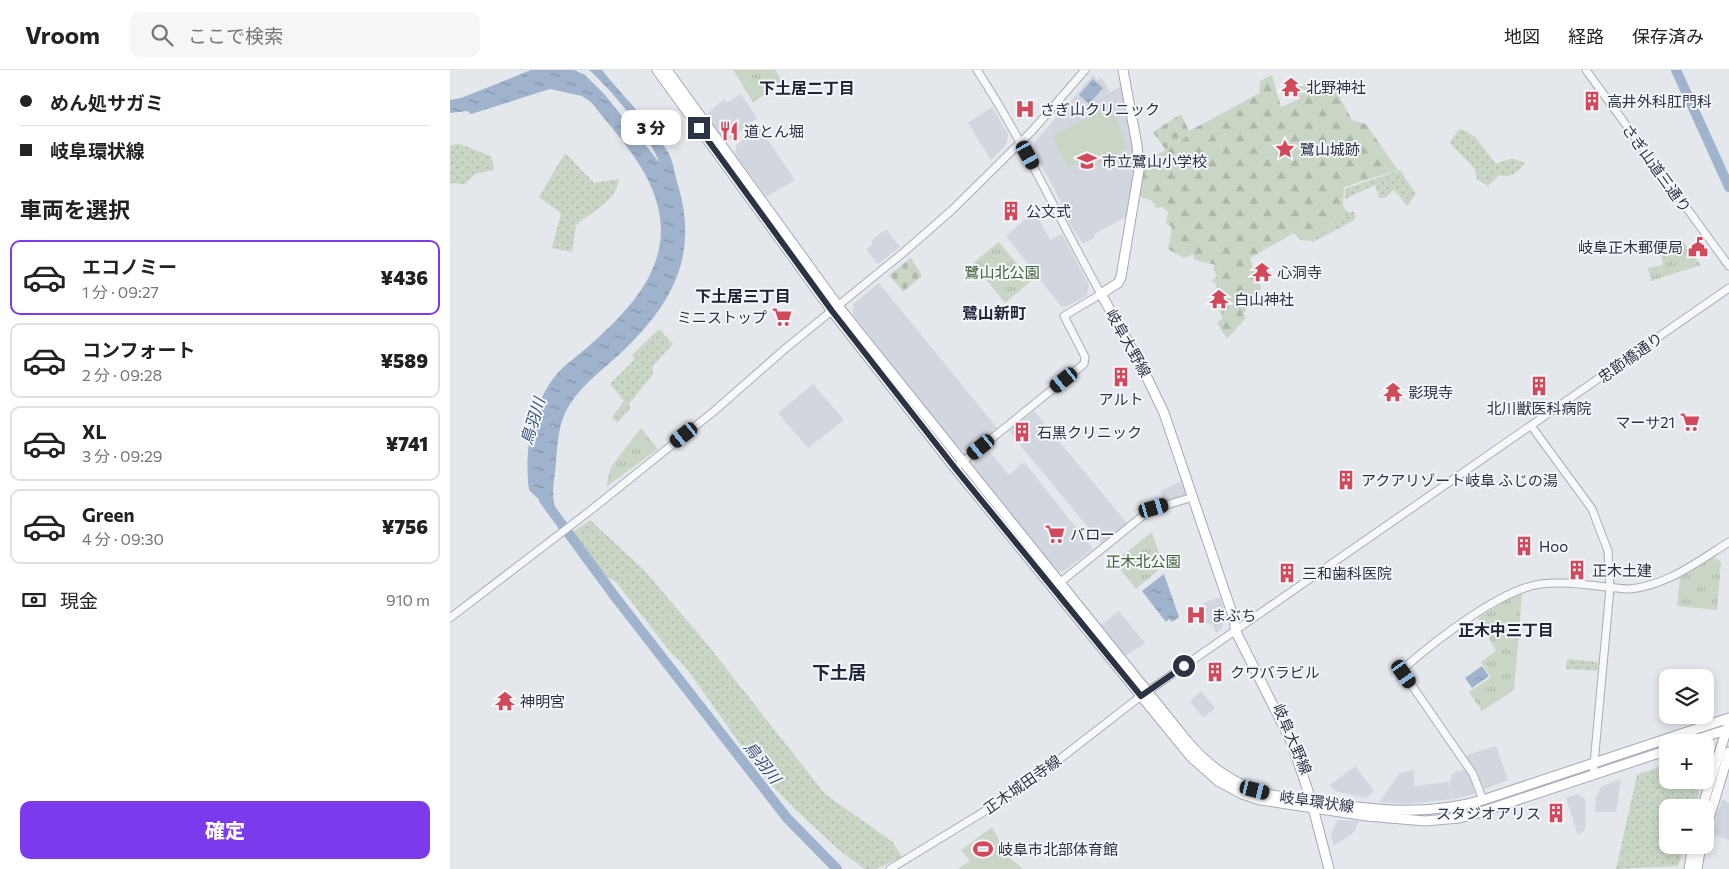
<!DOCTYPE html>
<html lang="ja">
<meta charset="utf-8">
<style>
:root{--surface:#fff;--page:#f6f6f6;--text:#222;--muted:#767676;--line:#e0e0e0;--accent:#7c3aed}
body{margin:0;font-family:Commissioner,"Noto Sans JP",sans-serif;background:var(--page);color:var(--text);height:100vh;display:flex;flex-direction:column;font-size:19px;white-space:nowrap}
*{box-sizing:border-box;margin:0}
p{font-size:16px;color:var(--muted)}
.icon{flex:none;width:28px;height:28px;fill:none;stroke:currentColor;stroke-width:2;stroke-linecap:round;stroke-linejoin:round}
.map{position:relative;flex:1;overflow:hidden}
.sheet{display:flex;flex-direction:column;background:var(--surface);width:450px}
.sheet>*{flex:none}
.banner{display:grid;align-content:center;height:110px;padding:0 20px;background:var(--surface)}
.tools{position:absolute;left:1209px;top:599px;display:grid;gap:10px}
.tools a{display:grid;place-items:center;width:55px;height:55px;border-radius:10px;background:var(--surface);box-shadow:0 2px 8px #0003;font-size:25px}
.end{position:absolute;width:22px;height:22px;margin:-11px;border:6px solid #2b3445;background:#fff;box-shadow:0 0 0 2px #fff}
.from{border-radius:50%}
.bubble{position:absolute;height:35px;border-radius:10px;background:var(--surface);box-shadow:0 2px 8px #0003;font-size:16px;font-weight:800;line-height:35px;text-align:center}
.car{position:absolute;width:15px;height:30px;margin:-15px -8px;border-radius:6px;box-shadow:0 0 4px 1px #0007;background:linear-gradient(#222 24%,#8ab4d8 0 40%,#222 0 76%,#8ab4d8 0 86%,#222 0)}
.banner b{display:flex;align-items:center;gap:18px;height:48px;font-size:19px}
.banner b+b{border-top:1px solid var(--line)}
.banner i{width:12px;height:12px;background:var(--text)}
ul{padding:0;list-style:none}
li{display:flex;align-items:center;gap:15px;height:75px;margin:0 10px 8px;padding:0 10px;border:2px solid var(--line);border-radius:10px}
li div{flex:1}
li b{display:block;font-size:19px}
li em{font-style:normal;font-weight:800}
li.active{border-color:var(--accent)}
li>.icon{width:45px;height:45px;stroke-width:1.5}
h2{padding:0 20px;font-size:22px;line-height:60px}
.pay{display:flex;align-items:center;gap:12px;height:55px;padding:0 20px;font-size:19px}
.pay p{margin-inline-start:auto}
.cta{display:flex;gap:10px;margin-top:auto;padding:10px 20px}
.cta a{flex:1;height:58px;border-radius:10px;background:var(--accent);color:#fff;font-size:20px;font-weight:800;line-height:58px;text-align:center}
header{display:flex;align-items:center;gap:30px;box-sizing:border-box;height:70px;padding:0 25px;background:var(--surface);border-bottom:1px solid var(--line)}
header strong{font-size:24px}
nav{display:flex;gap:28px;margin-inline-start:auto;font-size:18px}
.search{width:350px;height:45px;background:var(--page);display:flex;align-items:center;gap:12px;box-sizing:border-box;padding:0 18px;border-radius:10px;color:var(--muted);font-size:19px}
main{display:flex;flex:1;min-height:0}
.map>svg:first-child{display:block}
.built{fill:#d2d6de}
.grass{fill:url(#grass-dots)}
.forest{fill:url(#forest-firs)}
.cemetery{fill:url(#cemetery-stones)}
.park{fill:url(#park-tufts)}
.pitch{fill:#c9d6c5}
.water{fill:url(#water-ripples)}
.lines{fill:none;stroke-linecap:round;stroke-linejoin:round}
.river{stroke:#9fb4cc;stroke-width:10}
.minor-casing{stroke:#a9aeb7;stroke-width:9}
.major-casing{stroke:#a3abb8;stroke-width:11}
.minor{stroke:#f7f8fa;stroke-width:7}
.major{stroke:#fff;stroke-width:9}
.route{stroke:#2b3445;stroke-width:6}
.labels{text-anchor:middle;dominant-baseline:central;stroke-width:4;stroke-linejoin:round;paint-order:stroke}
.poi-label{font-size:15px;fill:#2b3445;stroke:#f4f6f9;text-anchor:start}
.street-label{font-size:15px;fill:#2b3445;stroke:#f4f6f9}
.park-label{font-size:15px;fill:#3f6138;stroke:#f4f6f9}
.neighbourhood-label{font-size:16px;font-weight:bold;fill:#1d2536;stroke:#f4f6f9}
.water-label{font-size:16px;font-style:italic;fill:#34527a;stroke:#f4f6f9}
.quarter-label{font-size:18px;font-weight:bold;fill:#1d2536;stroke:#f4f6f9}
</style>
<header>
<strong>Vroom</strong>
<div class="search"><svg class="icon" aria-label="search" viewBox="0 0 24 24"><circle cx="10" cy="10" r="6"/><path d="M15 15l6 6"/></svg>ここで検索</div>
<nav><a>地図</a><a>経路</a><a>保存済み</a></nav>
</header>
<main>
<section class="sheet">
<div class="banner">
<b><i class="from"></i>めん処サガミ</b>
<b><i></i>岐阜環状線</b>
</div>
<h2>車両を選択</h2>
<ul>
<li class="active"><svg class="icon" aria-label="car" viewBox="0 0 24 24"><path d="M5 17H2v-5l4-1 3-4h7l3 4 3 1v5h-3M9 17h6M6 11h13"/><circle cx="7" cy="17" r="2"/><circle cx="17" cy="17" r="2"/></svg><div><b>エコノミー</b><p>1 分 · 09:27</p></div><em>¥436</em></li>
<li><svg class="icon" aria-label="car" viewBox="0 0 24 24"><path d="M5 17H2v-5l4-1 3-4h7l3 4 3 1v5h-3M9 17h6M6 11h13"/><circle cx="7" cy="17" r="2"/><circle cx="17" cy="17" r="2"/></svg><div><b>コンフォート</b><p>2 分 · 09:28</p></div><em>¥589</em></li>
<li><svg class="icon" aria-label="car" viewBox="0 0 24 24"><path d="M5 17H2v-5l4-1 3-4h7l3 4 3 1v5h-3M9 17h6M6 11h13"/><circle cx="7" cy="17" r="2"/><circle cx="17" cy="17" r="2"/></svg><div><b>XL</b><p>3 分 · 09:29</p></div><em>¥741</em></li>
<li><svg class="icon" aria-label="car" viewBox="0 0 24 24"><path d="M5 17H2v-5l4-1 3-4h7l3 4 3 1v5h-3M9 17h6M6 11h13"/><circle cx="7" cy="17" r="2"/><circle cx="17" cy="17" r="2"/></svg><div><b>Green</b><p>4 分 · 09:30</p></div><em>¥756</em></li>
</ul>
<div class="pay"><svg class="icon" aria-label="cash" viewBox="0 0 24 24"><path d="M3 7h18v10H3z"/><circle cx="12" cy="12" r="2"/></svg>現金<p>910 m</p></div>
<div class="cta"><a>確定</a></div>
</section>
<div class="map">
<svg width="1279" height="799" viewBox="0 0 1279 799">
<defs>
<pattern id="grass-dots" width="8" height="8" patternUnits="userSpaceOnUse" patternTransform="scale(1.25)"><rect width="8" height="8" fill="#c9d6c5"/><path d="M2 2h.1M6 6h.1" fill="none" stroke="#adb8ab" stroke-width="1.8" stroke-linecap="round"/></pattern>
<pattern id="forest-firs" width="22" height="20" patternUnits="userSpaceOnUse" patternTransform="scale(1.25)"><rect width="22" height="20" fill="#c9d6c5"/><path d="M5 1l3.5 6h-7zM16 11l3.5 6h-7z" fill="#adb8ab"/></pattern>
<pattern id="cemetery-stones" width="16" height="16" patternUnits="userSpaceOnUse" patternTransform="scale(1.25)"><rect width="16" height="16" fill="#c9d6c5"/><path d="M2 7V4a2 2 0 0 1 4 0v3zM10 15v-3a2 2 0 0 1 4 0v3z" fill="#adb8ab"/></pattern>
<pattern id="park-tufts" width="24" height="20" patternUnits="userSpaceOnUse" patternTransform="scale(1.25)"><rect width="24" height="20" fill="#c9d6c5"/><path d="M3 7l-1-3M5 7V3M7 7l1-3M15 17l-1-3M17 17v-4M19 17l1-3" fill="none" stroke="#adb8ab"/></pattern>
<pattern id="water-ripples" width="26" height="14" patternUnits="userSpaceOnUse" patternTransform="scale(1.25)"><rect width="26" height="14" fill="#9fb4cc"/><path d="M2 4q2-2 4 0t4 0M15 11q2-2 4 0t4 0" fill="none" stroke="#8293a7"/></pattern>
</defs>
<rect width="100%" height="100%" fill="#e4e7ec"/>
<g class="built">
<path d="M643,5L648,10L651,7L660,22L674,15L685,80V102L678,146L644,164L645,167L633,174L619,153L606,122L582,79L584,73Z"/>
<path d="M291,24L307,48L275,73L255,46L274,29L277,33Z"/>
<path d="M542,37L558,64L556,75L541,90L518,53Z"/>
<path d="M309,57L345,110L318,126H316L285,84L287,74Z"/>
<path d="M585,141L600,170L612,164L639,215L637,226L615,237L611,236L556,166L577,148V145Z"/>
<path d="M436,159L450,177L428,194L416,179L423,174L421,171Z"/>
<path d="M429,213L547,358L518,381L509,380L403,245V234Z"/>
<path d="M363,314L394,350L358,378L328,343Z"/>
<path d="M584,341L676,452V455L652,474L561,364L560,360Z"/>
<path d="M537,379L559,405L574,392L643,479L614,501L607,502L523,397L524,389Z"/>
<path d="M732,411L737,424L735,426L714,432L710,421Z"/>
<path d="M770,527L776,546L771,560L766,563L762,554L756,553L757,545L753,533Z"/>
<path d="M669,541L695,573L675,586L651,555Z"/>
<path d="M751,621L765,638L753,648L740,631Z"/>
<path d="M1046,676L1058,710L1034,719L1027,703L1016,688L1017,685Z"/>
<path d="M905,696L924,721L916,728L885,721L880,715Z"/>
<path d="M1016,699L1020,705L1025,724L1003,729L999,712L1002,710L1001,704Z"/>
<path d="M964,700V716L998,712L1002,729L960,734L929,732L950,703Z"/>
<path d="M1171,709L1166,742H1145L1146,727L1152,716Z"/>
<path d="M1128,724L1136,730L1135,760L1128,765L1116,728Z"/>
<path d="M1272,729L1279,733V770L1262,764Z"/>
<path d="M887,750L909,751L904,762L884,776L881,765Z"/>
</g>
<g class="grass">
<path d="M1012,59L1025,67L1046,94L1062,88L1075,93C1067,103 1062,108 1049,105L1038,116L1027,109L1025,99L1000,73L1008,60Z"/>
<path d="M9,74L41,86L44,100L25,104L15,114L0,113V75Z"/>
<path d="M115,83L144,113L169,109C166,131 143,141 126,155L122,182L102,178L111,143L89,127Z"/>
<path d="M950,100L966,124L957,136L944,120L935,128H929L925,115L895,129V119Z"/>
<path d="M903,141L906,148L901,152L863,172L860,171Z"/>
<path d="M767,206L783,241L773,248L767,237L775,228L762,210Z"/>
<path d="M209,259L223,274L202,297L203,304L179,334L181,338L167,353L162,347L174,331L160,314L184,290L182,285Z"/>
<path d="M140,450L193,499L253,569L375,724L443,772L452,787L426,799H415L390,781L345,739L315,709L237,599L218,579L166,512L154,505L121,463Z"/>
<path d="M1117,589L1148,592L1147,601L1116,599Z"/>
<path d="M1217,694L1218,710H1249L1247,718L1249,722L1244,737L1218,738V775H1235L1228,796L1166,799L1187,705Z"/>
</g>
<path class="forest" d="M822,5L831,37L849,29V15L860,13L868,26L884,17L902,50L916,54L948,100L894,117L893,136L899,144L860,171L850,170L844,163L800,188L811,218L793,244L796,248L777,269L767,253L783,240L763,198L766,195L745,190L743,184L734,188L718,179L722,157L716,153L718,142L712,137L706,138L702,131L689,126L693,93L734,69L739,61L810,23V11Z"/>
<g class="cemetery">
<path d="M731,44L739,61L734,69L716,80L703,62Z"/>
<path d="M461,188L472,206L453,222L439,205Z"/>
</g>
<g class="park">
<path d="M283,0H325L334,13L303,32Z"/>
<path d="M1232,170L1251,195L1201,211L1198,198L1213,195L1210,181L1221,178Z"/>
<path d="M549,172L581,211L555,233L523,193Z"/>
<path d="M191,358L208,379L156,417L161,397Z"/>
<path d="M702,462L713,496L686,519L664,492Z"/>
<path d="M1264,487L1271,492L1267,540L1227,536L1230,508Z"/>
<path d="M1070,522L1072,524L1064,620L1032,641L1019,622L1041,607L1031,592L1046,581L1028,548Z"/>
</g>
<g class="pitch">
<path d="M652,40L664,41L677,78L644,96L639,86L618,98L602,66Z"/>
<path d="M542,757L553,778L549,783L560,788L573,799H508L520,791L511,780Z"/>
</g>
<g class="water">
<path d="M81,0H124L135,5L155,25L209,92C201,67 159,17 139,0H152C174,28 203,54 220,86C224,95 225,106 228,115C248,183 225,230 176,278C158,296 134,312 120,334C106,356 108,379 105,403C102,422 102,434 111,451L79,420C74,384 81,335 106,305C115,294 129,285 140,275C182,238 224,193 207,133C197,95 165,63 141,32L132,26L100,19L21,44L17,41L0,43V30L11,28Z"/>
<path d="M643,9L653,18L639,34L629,25Z"/>
<path d="M714,504L729,547L722,552L719,549L716,552L692,521Z"/>
<path d="M1032,596L1039,606L1022,618L1015,608Z"/>
</g>
<g class="lines">
<g class="river">
<path d="M1226,0L1279,117"/>
<path d="M94,430L166,528L337,748L387,799"/>
</g>
<defs>
<g id="minor">
<path d="M1136,0L1279,196"/>
<path d="M1082,357L1142,439L1158,481L1160,518L1143,705"/>
<path d="M505,398L634,294L635,287L614,246L651,224C609,149 574,72 527,0"/>
<path d="M607,515L700,440L743,427"/>
<path d="M0,548L141,440L263,342L336,278L454,182L502,140L582,61L635,0"/>
<path d="M1033,730L1023,704L954,604V598C985,571 1051,519 1091,514C1120,510 1151,518 1180,519C1218,515 1247,492 1279,472"/>
<path d="M440,799L571,719L691,626L1279,218"/>
</g>
<g id="major">
<path d="M207,0L382,241L505,398L741,687L768,711L792,724L810,730L917,746L975,751L1009,748L1028,743L1218,680"/>
<path d="M217,0L388,236L737,671C761,699 786,716 822,725C895,735 961,751 1033,730L1279,648"/>
<path d="M673,0L687,75L689,100L671,207L668,213L651,224L691,295L714,343L783,546L786,562L842,673L861,730L879,799"/>
<path d="M1238,672L1279,659"/>
<path d="M1252,738L1279,652"/>
<path d="M1255,762L1279,682"/>
<path d="M1239,799L1243,775"/>
<path d="M1247,799L1251,775"/>
</g>
</defs>
<use href="#minor" class="minor-casing"/>
<use href="#major" class="major-casing"/>
<use href="#minor" class="minor"/>
<use href="#major" class="major"/>
</g>
<g class="lines">
<path class="route" d="M249,58L382,241L505,398L691,626L734,596"/>
</g>
<defs>
<symbol id="temple-bare" viewBox="-9 -9 18 18"><path d="M0-6L5-2H3V0L6.5 2.5H4V6H1.5V3h-3V6H-4V2.5H-6.5L-3 0V-2H-5Z" fill="#d1495b" stroke="#f4f6f9" stroke-width="2.5" paint-order="stroke"/></symbol>
<symbol id="building-bare" viewBox="-9 -9 18 18"><path d="M-4-6H4V6H1V3H-1V6H-4ZM-2.5-4.3h1.7v1.8h-1.7ZM.8-4.3h1.7v1.8H.8ZM-2.5-1h1.7V.8h-1.7ZM.8-1h1.7V.8H.8Z" fill="#d1495b" stroke="#f4f6f9" stroke-width="2.5" paint-order="stroke"/></symbol>
<symbol id="hospital-bare" viewBox="-9 -9 18 18"><path d="M-5-5h3v3.5h4V-5h3V5h-3V1.5h-4V5h-3Z" fill="#d1495b" stroke="#f4f6f9" stroke-width="2.5" paint-order="stroke"/></symbol>
<symbol id="restaurant-bare" viewBox="-9 -9 18 18"><path d="M-5-6h1v4h1v-4h1v4h1v-4h1v5L-1.5 .5V6h-2V.5L-5-1ZM5-6V6H3V1.5H1.5Q1.5-4 5-6Z" fill="#d1495b" stroke="#f4f6f9" stroke-width="2.5" paint-order="stroke"/></symbol>
<symbol id="sight-bare" viewBox="-9 -9 18 18"><path d="M0-6L1.8-2.2L6-1.7L2.9 1.2L3.7 5.4L0 3.3L-3.7 5.4L-2.9 1.2L-6-1.7L-1.8-2.2Z" fill="#d1495b" stroke="#f4f6f9" stroke-width="2.5" paint-order="stroke"/></symbol>
<symbol id="school-bare" viewBox="-9 -9 18 18"><path d="M0-5L7-2L0 1L-7-2ZM-4 1L0 2.5L4 1V4Q0 6-4 4Z" fill="#d1495b" stroke="#f4f6f9" stroke-width="2.5" paint-order="stroke"/></symbol>
<symbol id="civic-bare" viewBox="-9 -9 18 18"><path d="M-.6-6.5H3V-4.5H.6V-3L4-1V1h2V6H-6V1h2V-1L-.6-3ZM-1.2 2.5V6h2.4V2.5Z" fill="#d1495b" stroke="#f4f6f9" stroke-width="2.5" paint-order="stroke"/></symbol>
<symbol id="supermarket-bare" viewBox="-9 -9 18 18"><path d="M-6-5.5h2.5l.6 2H6L4.5 2H-2.5L-4.4-4H-6ZM-1.5 3.2a1.3 1.3 0 1 0 .1 0ZM3 3.2a1.3 1.3 0 1 0 .1 0Z" fill="#d1495b" stroke="#f4f6f9" stroke-width="2.5" paint-order="stroke"/></symbol>
<symbol id="stadium-bare" viewBox="-9 -9 18 18"><path d="M0-5a6.5 5 0 1 0 0 10a6.5 5 0 1 0 0-10ZM-3.5-1.8h7v3.6h-7Z" fill="#d1495b" stroke="#f4f6f9" stroke-width="2.5" paint-order="stroke"/></symbol>
</defs>
<g fill-rule="evenodd">
<use href="#temple-bare" x="827" y="3" width="28" height="28"/>
<use href="#building-bare" x="1128" y="17" width="28" height="28"/>
<use href="#hospital-bare" x="561" y="25" width="28" height="28"/>
<use href="#restaurant-bare" x="265" y="47" width="28" height="28"/>
<use href="#sight-bare" x="821" y="65" width="28" height="28"/>
<use href="#school-bare" x="623" y="77" width="28" height="28"/>
<use href="#building-bare" x="547" y="127" width="28" height="28"/>
<use href="#civic-bare" x="1234" y="163" width="28" height="28"/>
<use href="#temple-bare" x="798" y="188" width="28" height="28"/>
<use href="#temple-bare" x="755" y="215" width="28" height="28"/>
<use href="#supermarket-bare" x="318" y="233" width="28" height="28"/>
<use href="#building-bare" x="657" y="293" width="28" height="28"/>
<use href="#building-bare" x="1075" y="302" width="28" height="28"/>
<use href="#temple-bare" x="929" y="308" width="28" height="28"/>
<use href="#supermarket-bare" x="1226" y="338" width="28" height="28"/>
<use href="#building-bare" x="558" y="348" width="28" height="28"/>
<use href="#building-bare" x="882" y="396" width="28" height="28"/>
<use href="#supermarket-bare" x="591" y="450" width="28" height="28"/>
<use href="#building-bare" x="1060" y="462" width="28" height="28"/>
<use href="#building-bare" x="1113" y="486" width="28" height="28"/>
<use href="#building-bare" x="823" y="489" width="28" height="28"/>
<use href="#hospital-bare" x="732" y="531" width="28" height="28"/>
<use href="#building-bare" x="751" y="588" width="28" height="28"/>
<use href="#temple-bare" x="41" y="617" width="28" height="28"/>
<use href="#building-bare" x="1092" y="729" width="28" height="28"/>
<use href="#stadium-bare" x="519" y="765" width="28" height="28"/>
</g>
<g class="labels">
<g class="poi-label">
<text x="856" y="17">北野神社</text>
<text x="1157" y="31">高井外科肛門科</text>
<text x="590" y="39">さぎ山クリニック</text>
<text x="294" y="61">道とん堀</text>
<text x="850" y="79">鷺山城跡</text>
<text x="652" y="91">市立鷺山小学校</text>
<text x="576" y="141">公文式</text>
<text x="1233" y="177" text-anchor="end">岐阜正木郵便局</text>
<text x="827" y="202">心洞寺</text>
<text x="784" y="229">白山神社</text>
<text x="317" y="247" text-anchor="end">ミニストップ</text>
<text x="958" y="322">影現寺</text>
<text x="671" y="329" text-anchor="middle">アルト</text>
<text x="1089" y="338" text-anchor="middle">北川獣医科病院</text>
<text x="1225" y="352" text-anchor="end">マーサ21</text>
<text x="587" y="362">石黒クリニック</text>
<text x="911" y="410">アクアリゾート岐阜 ふじの湯</text>
<text x="620" y="464">バロー</text>
<text x="1089" y="476">Hoo</text>
<text x="1142" y="500">正木土建</text>
<text x="852" y="503">三和歯科医院</text>
<text x="761" y="545">まぶち</text>
<text x="780" y="602">クワバラビル</text>
<text x="70" y="631">神明宮</text>
<text x="1091" y="743" text-anchor="end">スタジオアリス</text>
<text x="548" y="779">岐阜市北部体育館</text>
</g>
<g class="street-label">
<text transform="translate(1207 98) rotate(54)">さぎ山道三通り</text>
<text transform="translate(679 273) rotate(61)">岐阜大野線</text>
<text transform="translate(1180 287) rotate(-35)">忠節橋通り</text>
<text transform="translate(843 669) rotate(67)">岐阜大野線</text>
<text transform="translate(572 714) rotate(-35)">正木城田寺線</text>
<text transform="translate(867 731) rotate(8)">岐阜環状線</text>
</g>
<g class="park-label">
<text x="552" y="202">鷺山北公園</text>
<text x="693" y="491">正木北公園</text>
</g>
<g class="neighbourhood-label">
<text x="357" y="17">下土居二丁目</text>
<text x="293" y="225">下土居三丁目</text>
<text x="544" y="242">鷺山新町</text>
<text x="1056" y="559">正木中三丁目</text>
</g>
<g class="water-label">
<text transform="translate(82 351) rotate(-73)">鳥羽川</text>
<text transform="translate(313 692) rotate(52)">鳥羽川</text>
</g>
<g class="quarter-label">
<text x="389" y="602">下土居</text>
</g>
</g>
</svg>
<div class="tools">
<a><svg class="icon" aria-label="layers" viewBox="0 0 24 24"><path d="M12 4l9 5-9 5-9-5zM3 14l9 5 9-5"/></svg></a>
<a>+</a>
<a>−</a>
</div>
<i class="end from" style="left:734px;top:596px"></i>
<i class="end" style="left:249px;top:58px"></i>
<div class="bubble" style="left:171px;top:40px;width:60px">3 分</div>
<i class="car" style="left:578px;top:85px;rotate:151deg"></i>
<i class="car" style="left:614px;top:310px;rotate:231deg"></i>
<i class="car" style="left:234px;top:365px;rotate:231deg"></i>
<i class="car" style="left:531px;top:377px;rotate:231deg"></i>
<i class="car" style="left:704px;top:438px;rotate:74deg"></i>
<i class="car" style="left:954px;top:604px;rotate:145deg"></i>
<i class="car" style="left:805px;top:720px;rotate:104deg"></i>
</div>
</main>
